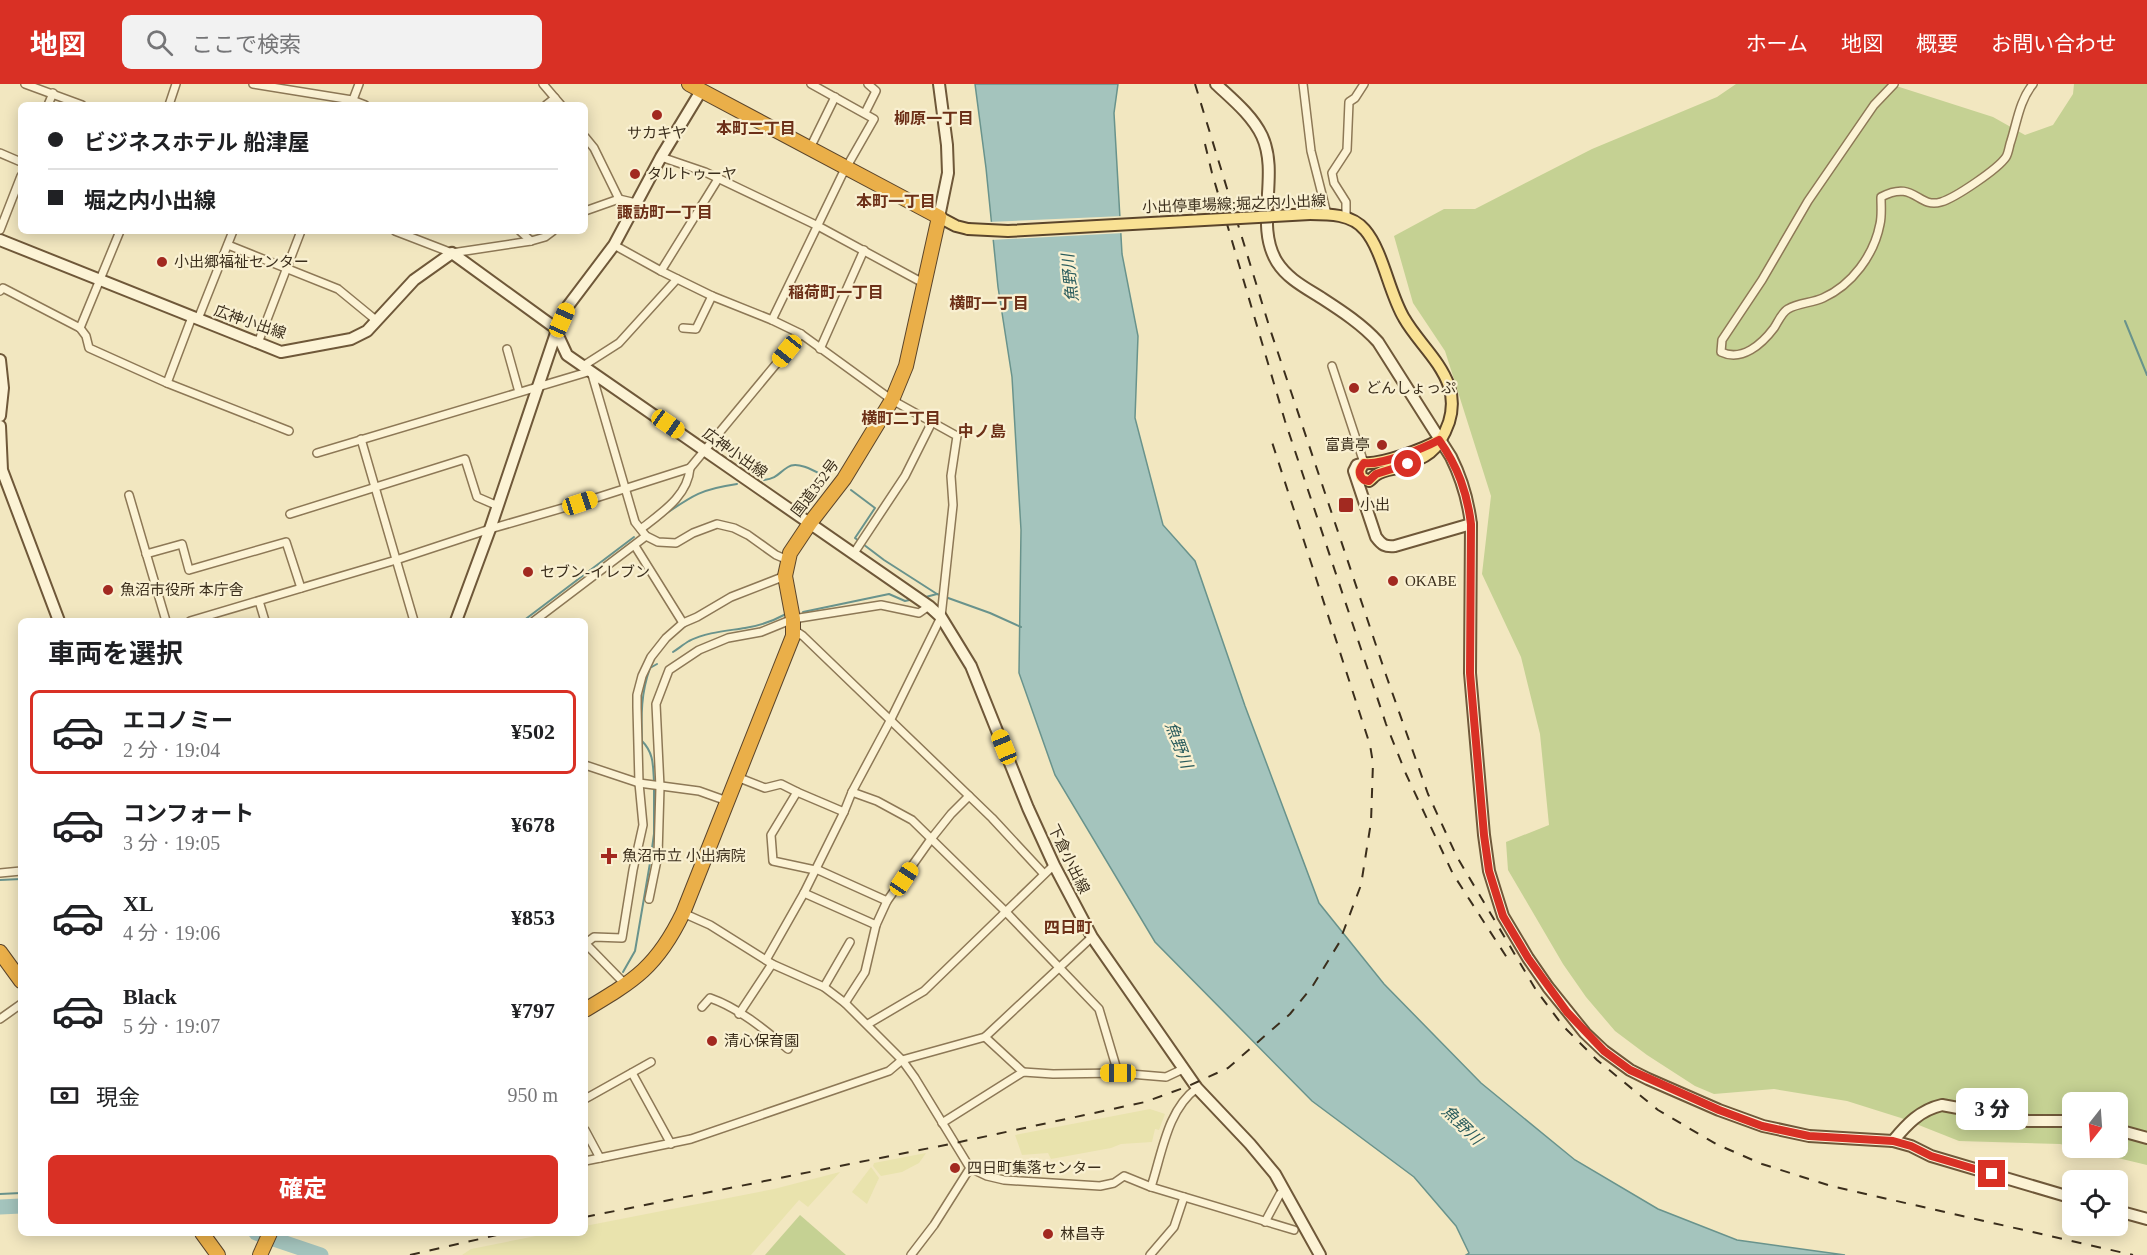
<!DOCTYPE html>
<html lang="ja">
<meta charset="utf-8">
<style>
:root{--surface:#fff;--page:#f2f2f2;--text:#202124;--muted:#757577;--line:#e0e0e0;--accent:#d93025}
body{margin:0;font-family:"Times New Roman","Noto Sans JP",serif;background:var(--page);color:var(--text);height:100vh;display:flex;flex-direction:column;font-size:22px;white-space:nowrap}
*{box-sizing:border-box;margin:0}
p{font-size:20px;color:var(--muted)}
.icon{flex:none;width:33px;height:33px;fill:none;stroke:currentColor;stroke-width:2;stroke-linecap:round;stroke-linejoin:round}
.map{position:relative;flex:1;overflow:hidden}
.drawer{position:absolute;left:18px;top:534px;width:570px;height:618px;display:flex;flex-direction:column;background:var(--surface);border-radius:9px;box-shadow:0 3px 15px #0003}
.drawer>*{flex:none}
.hud{position:absolute;left:18px;top:18px;width:570px;height:132px;border-radius:9px;box-shadow:0 3px 15px #0003;display:grid;align-content:center;height:132px;padding:0 30px;background:var(--surface)}
.needle{width:39px;rotate:197deg}
.controls{position:absolute;left:2062px;top:1008px;display:grid;gap:12px}
.controls a{display:grid;place-items:center;width:66px;height:66px;border-radius:9px;background:var(--surface);box-shadow:0 3px 15px #0003;font-size:30px}
.end{position:absolute;width:27px;height:27px;margin:-14px;border:8px solid #d93025;background:#fff;box-shadow:0 0 0 3px #fff}
.from{border-radius:50%}
.bubble{position:absolute;height:42px;border-radius:9px;background:var(--surface);box-shadow:0 3px 15px #0003;font-size:20px;font-weight:800;line-height:42px;text-align:center}
.car{position:absolute;width:18px;height:36px;margin:-18px -9px;border-radius:8px;box-shadow:0 0 4px 2px #0007;background:linear-gradient(#f5c518 24%,#345 0 40%,#f5c518 0 76%,#345 0 86%,#f5c518 0)}
.hud b{display:flex;align-items:center;gap:21px;height:57px;font-size:22px}
.hud b+b{border-top:2px solid var(--line)}
.hud i{width:15px;height:15px;background:var(--text)}
ul{padding:0;list-style:none}
li{display:flex;align-items:center;gap:18px;height:84px;margin:0 12px 9px;padding:0 18px;border:3px solid transparent;border-radius:9px}
li div{flex:1}
li b{display:block;font-size:22px}
li em{font-style:normal;font-weight:800}
li.active{border-color:var(--accent)}
li>.icon{width:54px;height:54px;stroke-width:1.5}
h2{padding:0 30px;font-size:27px;line-height:72px}
.pay{display:flex;align-items:center;gap:15px;height:66px;padding:0 30px;font-size:22px}
.pay p{margin-inline-start:auto}
.primary-button{display:flex;gap:12px;margin-top:auto;padding:12px 30px}
.primary-button a{flex:1;height:69px;border-radius:9px;background:var(--accent);color:#fff;font-size:24px;font-weight:800;line-height:69px;text-align:center}
header{display:flex;align-items:center;gap:36px;box-sizing:border-box;height:84px;padding:0 30px;background:var(--accent);color:#fff}
header strong{font-size:28px}
nav{display:flex;gap:33px;margin-inline-start:auto;font-size:21px}
.search{width:420px;height:54px;background:var(--page);display:flex;align-items:center;gap:15px;box-sizing:border-box;padding:0 21px;border-radius:9px;color:var(--muted);font-size:22px}
.map>svg:first-child{display:block}
.farmland{fill:#e9e3ad}
.green{fill:#c5d193}
.water{fill:#a4c4bd;stroke:#69938c;stroke-width:1.5}
.pier{fill:#f2e7c0}
.lines{fill:none;stroke-linecap:round;stroke-linejoin:round}
.stream{stroke:#69938c;stroke-width:2}
.river{stroke:#a4c4bd;stroke-width:15}
.street-casing{stroke:#8d7856;stroke-width:10}
.secondary-casing{stroke:#6f5839;stroke-width:14}
.primary-casing{stroke:#5b452b;stroke-width:14}
.highway-casing{stroke:#5b452b;stroke-width:16}
.street{stroke:#fcf3d5;stroke-width:7}
.secondary{stroke:#fcf3d5;stroke-width:10}
.primary{stroke:#f9e194;stroke-width:10}
.highway{stroke:#eaaf49;stroke-width:14}
.rail{stroke:#3b2e1c;stroke-width:2;stroke-dasharray:10 10;stroke-linecap:butt}
.primary-bridge-casing{stroke:#5b452b;stroke-width:14;stroke-linecap:butt}
.primary-bridge{stroke:#f9e194;stroke-width:10}
.route{stroke:#d93025;stroke-width:8}
.poi-dot{fill:#a22920;stroke:#f9f0d1;stroke-width:2}
.labels{text-anchor:middle;dominant-baseline:central;stroke-width:4.5;stroke-linejoin:round;paint-order:stroke}
.poi-label{font-size:15px;fill:#3b2e1c;stroke:#f9f0d1;text-anchor:start}
.street-label{font-size:15px;fill:#3b2e1c;stroke:#f9f0d1}
.neighbourhood-label{font-size:16px;font-weight:bold;fill:#6c2f17;stroke:#f9f0d1}
.water-label{font-size:16px;font-style:italic;fill:#2a5c5d;stroke:#f9f0d1}
</style>
<header>
<strong>地図</strong>
<div class="search"><svg class="icon" aria-label="search" viewBox="0 0 24 24"><circle cx="10" cy="10" r="6"/><path d="M15 15l6 6"/></svg>ここで検索</div>
<nav><a>ホーム</a><a>地図</a><a>概要</a><a>お問い合わせ</a></nav>
</header>
<div class="map">
<svg width="2147" height="1171" viewBox="0 0 2147 1171">
<rect width="100%" height="100%" fill="#f2e7c0"/>
<g class="farmland">
<path d="M1150,1025L1165,1030L1159,1046L1155,1045L1152,1058L1121,1060L1111,1064L1051,1075L1048,1069L1022,1071L1015,1051Z"/>
<path d="M926,1069L919,1079L902,1088L881,1092L873,1082L874,1079Z"/>
<path d="M871,1083L879,1094L867,1120L852,1108Z"/>
<path d="M840,1088L808,1123L799,1116L751,1171H462L471,1165L551,1149H585V1142L774,1105Z"/>
</g>
<g class="green">
<path d="M1736,0H1890L1993,33L2025,51L2053,41L2073,10L2074,0H2147V1081L2076,1064H2118V1018H2073V1063L2060,1060L1959,1057L1901,1034L1847,1017L1774,1005L1714,1010L1695,1002L1647,971L1615,947L1586,913L1563,880L1508,786L1506,758L1549,741L1540,650L1521,573L1482,490L1491,412L1445,267L1413,219L1394,152L1444,125H1475L1592,65L1717,13Z"/>
<path d="M800,1131L846,1171H765Z"/>
</g>
<path class="water" d="M975,0H1118L1114,29L1122,170L1138,252L1135,334L1163,441L1195,477L1245,622L1319,819L1384,900L1481,999L1575,1076L1658,1125L1737,1156L1845,1171H1466L1469,1169L1456,1142L1414,1093L1312,1017L1155,858L1055,691L1019,589L1021,446L1012,293L998,203L986,84Z"/>
<path class="pier" d="M1123,132L1124,149L990,156L988,138Z"/>
<g class="lines">
<g class="stream">
<path d="M2125,237L2147,291"/>
<path d="M764,396C778,394 778,389 788,383C798,376 818,389 828,394"/>
<path d="M851,406L875,424L855,454L884,476L937,510L990,529L1021,543"/>
<path d="M664,431C693,411 702,405 737,400"/>
<path d="M922,514L937,510"/>
<path d="M803,528L889,510L905,517L914,515"/>
<path d="M523,537L634,453"/>
<path d="M673,568C679,564 684,560 689,557C707,548 726,547 745,544C759,542 773,537 786,530"/>
<path d="M654,698C653,682 654,669 642,657C641,631 641,609 650,584L657,580"/>
<path d="M0,796L21,795"/>
<path d="M623,888L635,867L650,779L654,750V704"/>
<path d="M0,1110L21,1109"/>
</g>
<g class="river">
<path d="M0,1123L21,1122"/>
<path d="M256,1149L321,1171"/>
</g>
<defs>
<g id="street">
<path d="M25,0L82,21"/>
<path d="M253,0L352,16L365,21"/>
<path d="M543,0L561,21"/>
<path d="M1303,0L1311,67L1327,130"/>
<path d="M1894,0L1874,21L1808,117L1762,196L1722,256L1721,268C1742,278 1762,260 1774,244C1778,238 1782,228 1788,225C1798,219 1812,219 1823,214C1852,201 1874,171 1880,140C1882,132 1881,122 1881,113C1915,95 1917,125 1941,118C1955,114 1998,85 2006,73C2008,70 2009,64 2010,60C2017,39 2019,17 2033,0"/>
<path d="M48,21L53,9"/>
<path d="M169,21L176,0"/>
<path d="M351,21L359,0"/>
<path d="M546,21L555,14"/>
<path d="M865,29L876,7L868,0"/>
<path d="M585,53L594,64L619,115"/>
<path d="M810,64L835,13"/>
<path d="M0,69L21,78"/>
<path d="M661,73L705,88L818,142L925,200"/>
<path d="M585,127L619,115L636,119"/>
<path d="M1346,133V118L1334,99L1332,89L1347,66L1349,18L1355,14L1364,0"/>
<path d="M0,146L21,92"/>
<path d="M395,147L452,169L531,157L545,153L553,147"/>
<path d="M520,147L531,157"/>
<path d="M228,161L338,205L377,237"/>
<path d="M614,161L661,187L712,212L772,236L801,250L892,316L957,352L951,392L953,421L941,533L890,637L852,708L844,728L804,809L766,876"/>
<path d="M661,187L718,95"/>
<path d="M0,207L3,204L80,244L86,252L89,264L167,299L289,347"/>
<path d="M198,235L233,147"/>
<path d="M772,236L842,91L874,35L811,0"/>
<path d="M80,244L120,147"/>
<path d="M683,244L696,245L712,212"/>
<path d="M258,259L301,147"/>
<path d="M507,265L519,308"/>
<path d="M820,265L864,166"/>
<path d="M583,282L619,259L677,195"/>
<path d="M1332,282L1364,379"/>
<path d="M167,299L192,233"/>
<path d="M361,355L414,537"/>
<path d="M317,369L591,287L635,438L646,452L658,458L676,459L693,449L717,440L734,444L748,451L776,471L788,476"/>
<path d="M129,411L166,537"/>
<path d="M290,430L465,375L477,413L498,422"/>
<path d="M641,445C661,429 688,412 690,384"/>
<path d="M635,462L683,539"/>
<path d="M854,469L905,392L932,338"/>
<path d="M146,470L182,460L189,486L286,458L301,504"/>
<path d="M259,517L265,537"/>
<path d="M190,537L396,476L490,445L580,419L690,384L801,250"/>
<path d="M534,537L646,452"/>
<path d="M794,546L803,552L992,734L1044,790"/>
<path d="M585,681L639,699L699,707L727,717"/>
<path d="M737,693L765,704L781,700L797,708"/>
<path d="M852,708L877,717L912,736L1005,827L1099,925L1118,989"/>
<path d="M816,785L887,817"/>
<path d="M815,786L773,777L771,751L797,708L844,728"/>
<path d="M0,789L21,787"/>
<path d="M804,809L876,841"/>
<path d="M649,815L658,771L660,703L656,620L669,586L699,566L728,554L761,548L793,535L881,521L919,529L929,522"/>
<path d="M683,829L710,841L772,880L824,903L845,919L902,976L915,994L970,1084L987,1092L1004,1096L1100,1102L1114,1099L1124,1092L1151,1103L1294,1146"/>
<path d="M585,859L626,901"/>
<path d="M586,859L594,853L622,854L633,786L643,741L639,699L637,623V611L642,592L651,573L666,554L683,539L697,533L731,513L785,492"/>
<path d="M824,903L850,858"/>
<path d="M845,919L865,888L876,841L887,817L931,755L951,730L969,712"/>
<path d="M702,923L710,914C739,924 765,946 788,965"/>
<path d="M739,930L772,880"/>
<path d="M0,935L21,920"/>
<path d="M868,940L924,907L1054,781"/>
<path d="M985,953L1023,988"/>
<path d="M632,989L671,1060"/>
<path d="M585,1015L651,978"/>
<path d="M942,1039L1023,988L1053,990L1118,989L1166,993L1183,985"/>
<path d="M585,1046L600,1074L691,1055L889,987L902,976L985,953L1092,853"/>
<path d="M585,1077L600,1074"/>
<path d="M1151,1103C1162,1070 1167,1026 1197,1004"/>
<path d="M1265,1138L1280,1110L1285,1107"/>
<path d="M911,1171L934,1141L970,1084"/>
<path d="M1150,1171L1174,1143L1184,1113"/>
</g>
<g id="secondary">
<path d="M939,0L947,61L948,89L939,133"/>
<path d="M1216,0C1232,15 1252,31 1262,52C1280,91 1254,141 1277,178C1287,194 1304,203 1320,213C1340,226 1362,240 1378,258L1451,373C1462,395 1468,416 1471,440L1470,589L1484,751L1489,787L1503,832L1528,874L1548,903L1585,949L1604,967L1630,986L1648,995L1719,1026L1763,1042L1809,1052L1893,1057L1911,1062L1931,1072L2073,1114"/>
<path d="M0,156L281,268L351,255L367,247L414,196L452,169L554,243L567,271L929,522L941,533L971,582L1028,724L1054,781L1092,853L1197,1004L1250,1060L1275,1090L1320,1171"/>
<path d="M0,276L3,304L0,332"/>
<path d="M0,342L2,386L59,537"/>
<path d="M1364,379L1357,381L1354,387L1376,453C1382,461 1385,463 1395,462L1471,440"/>
<path d="M456,537L490,445L556,249L568,222L614,161L661,73L701,7"/>
<path d="M2118,1046L2147,1054"/>
<path d="M1893,1057C1907,1040 1920,1026 1942,1021L2028,1037H2073"/>
<path d="M2118,1127L2147,1135"/>
</g>
<g id="primary">
<path d="M1310,130C1329,130 1352,130 1365,146C1383,167 1389,209 1404,234C1417,257 1440,276 1449,302C1453,314 1453,325 1449,338C1437,372 1424,374 1393,385C1388,386 1380,388 1376,391C1373,393 1372,395 1369,397L1361,393L1360,386L1364,379C1380,381 1424,365 1439,356"/>
<path d="M939,133L956,142L968,145"/>
</g>
<g id="highway">
<path d="M0,868L21,897"/>
<path d="M585,926C635,896 657,883 683,829L793,552V535L785,492L790,469L810,439L844,395L892,316L906,282L939,133L689,0"/>
<path d="M202,1149L218,1171"/>
<path d="M260,1171L270,1149"/>
</g>
</defs>
<use href="#street" class="street-casing"/>
<use href="#secondary" class="secondary-casing"/>
<use href="#primary" class="primary-casing"/>
<use href="#highway" class="highway-casing"/>
<use href="#street" class="street"/>
<use href="#secondary" class="secondary"/>
<use href="#primary" class="primary"/>
<use href="#highway" class="highway"/>
<g class="rail">
<path d="M1195,0L1270,245L1386,591L1428,710L1457,773L1536,906L1563,942L1597,976L1658,1026L1716,1060L1762,1080L1831,1102L2133,1171"/>
<path d="M1205,60L1212,89L1285,337L1386,640L1406,690L1453,790L1511,880"/>
<path d="M585,1133L955,1059L1145,1018L1186,1003L1228,984L1290,930L1312,903L1339,859L1361,801L1371,738L1373,679L1370,661L1271,355"/>
<path d="M410,1171L506,1149"/>
</g>
<defs>
<path id="primary-bridge" d="M968,145L1008,147L1310,130"/>
</defs>
<use href="#primary-bridge" class="primary-bridge-casing"/>
<use href="#primary-bridge" class="primary-bridge"/>
</g>
<g class="lines">
<path class="route" d="M1408,380L1376,390L1369,397L1364,396C1357,390 1359,385 1364,379C1380,382 1424,364 1439,356C1458,383 1467,408 1471,440L1470,589L1484,751L1489,787L1503,832L1528,874L1567,928L1604,967L1630,986L1719,1026L1762,1042L1809,1052L1893,1057L1911,1062L1931,1072L1992,1090"/>
</g>
<g class="poi-dot">
<circle cx="657" cy="31" r="6"/>
<circle cx="635" cy="90" r="6"/>
<circle cx="162" cy="178" r="6"/>
<circle cx="1354" cy="304" r="6"/>
<circle cx="1382" cy="361" r="6"/>
<rect x="1338" y="413" width="16" height="16" rx="3"/>
<circle cx="528" cy="488" r="6"/>
<circle cx="1393" cy="497" r="6"/>
<circle cx="108" cy="506" r="6"/>
<path d="M606 763h6v6h6v6h-6v6h-6v-6h-6v-6h6z"/>
<circle cx="712" cy="957" r="6"/>
<circle cx="955" cy="1084" r="6"/>
<circle cx="1048" cy="1150" r="6"/>
</g>
<g class="labels">
<g class="poi-label">
<text x="657" y="49" text-anchor="middle">サカキヤ</text>
<text x="647" y="90">タルトゥーヤ</text>
<text x="174" y="178">小出郷福祉センター</text>
<text x="1366" y="304">どんしょっぷ</text>
<text x="1370" y="361" text-anchor="end">富貴亭</text>
<text x="1360" y="421">小出</text>
<text x="540" y="488">セブン-イレブン</text>
<text x="1405" y="497">OKABE</text>
<text x="120" y="506">魚沼市役所 本庁舎</text>
<text x="622" y="772">魚沼市立 小出病院</text>
<text x="724" y="957">清心保育園</text>
<text x="967" y="1084">四日町集落センター</text>
<text x="1060" y="1150">林昌寺</text>
</g>
<g class="street-label">
<text transform="translate(1234 120) rotate(-2)">小出停車場線;堀之内小出線</text>
<text transform="translate(250 238) rotate(19)">広神小出線</text>
<text transform="translate(735 369) rotate(35)">広神小出線</text>
<text transform="translate(815 404) rotate(-53)">国道352号</text>
<text transform="translate(1069 775) rotate(64)">下倉小出線</text>
</g>
<g class="neighbourhood-label">
<text x="934" y="34">柳原一丁目</text>
<text x="756" y="44">本町二丁目</text>
<text x="896" y="117">本町一丁目</text>
<text x="665" y="128">諏訪町一丁目</text>
<text x="836" y="208">稲荷町一丁目</text>
<text x="989" y="219">横町一丁目</text>
<text x="901" y="334">横町二丁目</text>
<text x="982" y="347">中ノ島</text>
<text x="1068" y="843">四日町</text>
</g>
<g class="water-label">
<text transform="translate(1070 194) rotate(-96)">魚野川</text>
<text transform="translate(1179 661) rotate(69)">魚野川</text>
<text transform="translate(1462 1041) rotate(44)">魚野川</text>
</g>
</g>
</svg>
<div class="controls">
<a><svg class="needle" viewBox="-14 -14 28 28"><path d="M0-13l5 13h-10z" fill="#e53935"/><path d="M0 13l5-13h-10z" fill="#757577"/></svg></a>
<a><svg class="icon" aria-label="locate" viewBox="0 0 24 24"><circle cx="12" cy="12" r="6"/><path d="M12 2v4M12 18v4M2 12h4M18 12h4"/></svg></a>
</div>
<i class="end from" style="left:1408px;top:380px"></i>
<i class="end" style="left:1992px;top:1090px"></i>
<div class="bubble" style="left:1956px;top:1004px;width:72px">3 分</div>
<i class="car" style="left:562px;top:236px;rotate:24deg"></i>
<i class="car" style="left:787px;top:267px;rotate:219deg"></i>
<i class="car" style="left:668px;top:340px;rotate:125deg"></i>
<i class="car" style="left:580px;top:419px;rotate:72deg"></i>
<i class="car" style="left:1004px;top:663px;rotate:338deg"></i>
<i class="car" style="left:904px;top:795px;rotate:34deg"></i>
<i class="car" style="left:1118px;top:989px;rotate:270deg"></i>
<div class="hud">
<b><i class="from"></i>ビジネスホテル 船津屋</b>
<b><i></i>堀之内小出線</b>
</div>
<section class="drawer">
<h2>車両を選択</h2>
<ul>
<li class="active"><svg class="icon" aria-label="car" viewBox="0 0 24 24"><path d="M5 17H2v-5l4-1 3-4h7l3 4 3 1v5h-3M9 17h6M6 11h13"/><circle cx="7" cy="17" r="2"/><circle cx="17" cy="17" r="2"/></svg><div><b>エコノミー</b><p>2 分 · 19:04</p></div><em>¥502</em></li>
<li><svg class="icon" aria-label="car" viewBox="0 0 24 24"><path d="M5 17H2v-5l4-1 3-4h7l3 4 3 1v5h-3M9 17h6M6 11h13"/><circle cx="7" cy="17" r="2"/><circle cx="17" cy="17" r="2"/></svg><div><b>コンフォート</b><p>3 分 · 19:05</p></div><em>¥678</em></li>
<li><svg class="icon" aria-label="car" viewBox="0 0 24 24"><path d="M5 17H2v-5l4-1 3-4h7l3 4 3 1v5h-3M9 17h6M6 11h13"/><circle cx="7" cy="17" r="2"/><circle cx="17" cy="17" r="2"/></svg><div><b>XL</b><p>4 分 · 19:06</p></div><em>¥853</em></li>
<li><svg class="icon" aria-label="car" viewBox="0 0 24 24"><path d="M5 17H2v-5l4-1 3-4h7l3 4 3 1v5h-3M9 17h6M6 11h13"/><circle cx="7" cy="17" r="2"/><circle cx="17" cy="17" r="2"/></svg><div><b>Black</b><p>5 分 · 19:07</p></div><em>¥797</em></li>
</ul>
<div class="pay"><svg class="icon" aria-label="cash" viewBox="0 0 24 24"><path d="M3 7h18v10H3z"/><circle cx="12" cy="12" r="2"/></svg>現金<p>950 m</p></div>
<div class="primary-button"><a>確定</a></div>
</section>
</div>
